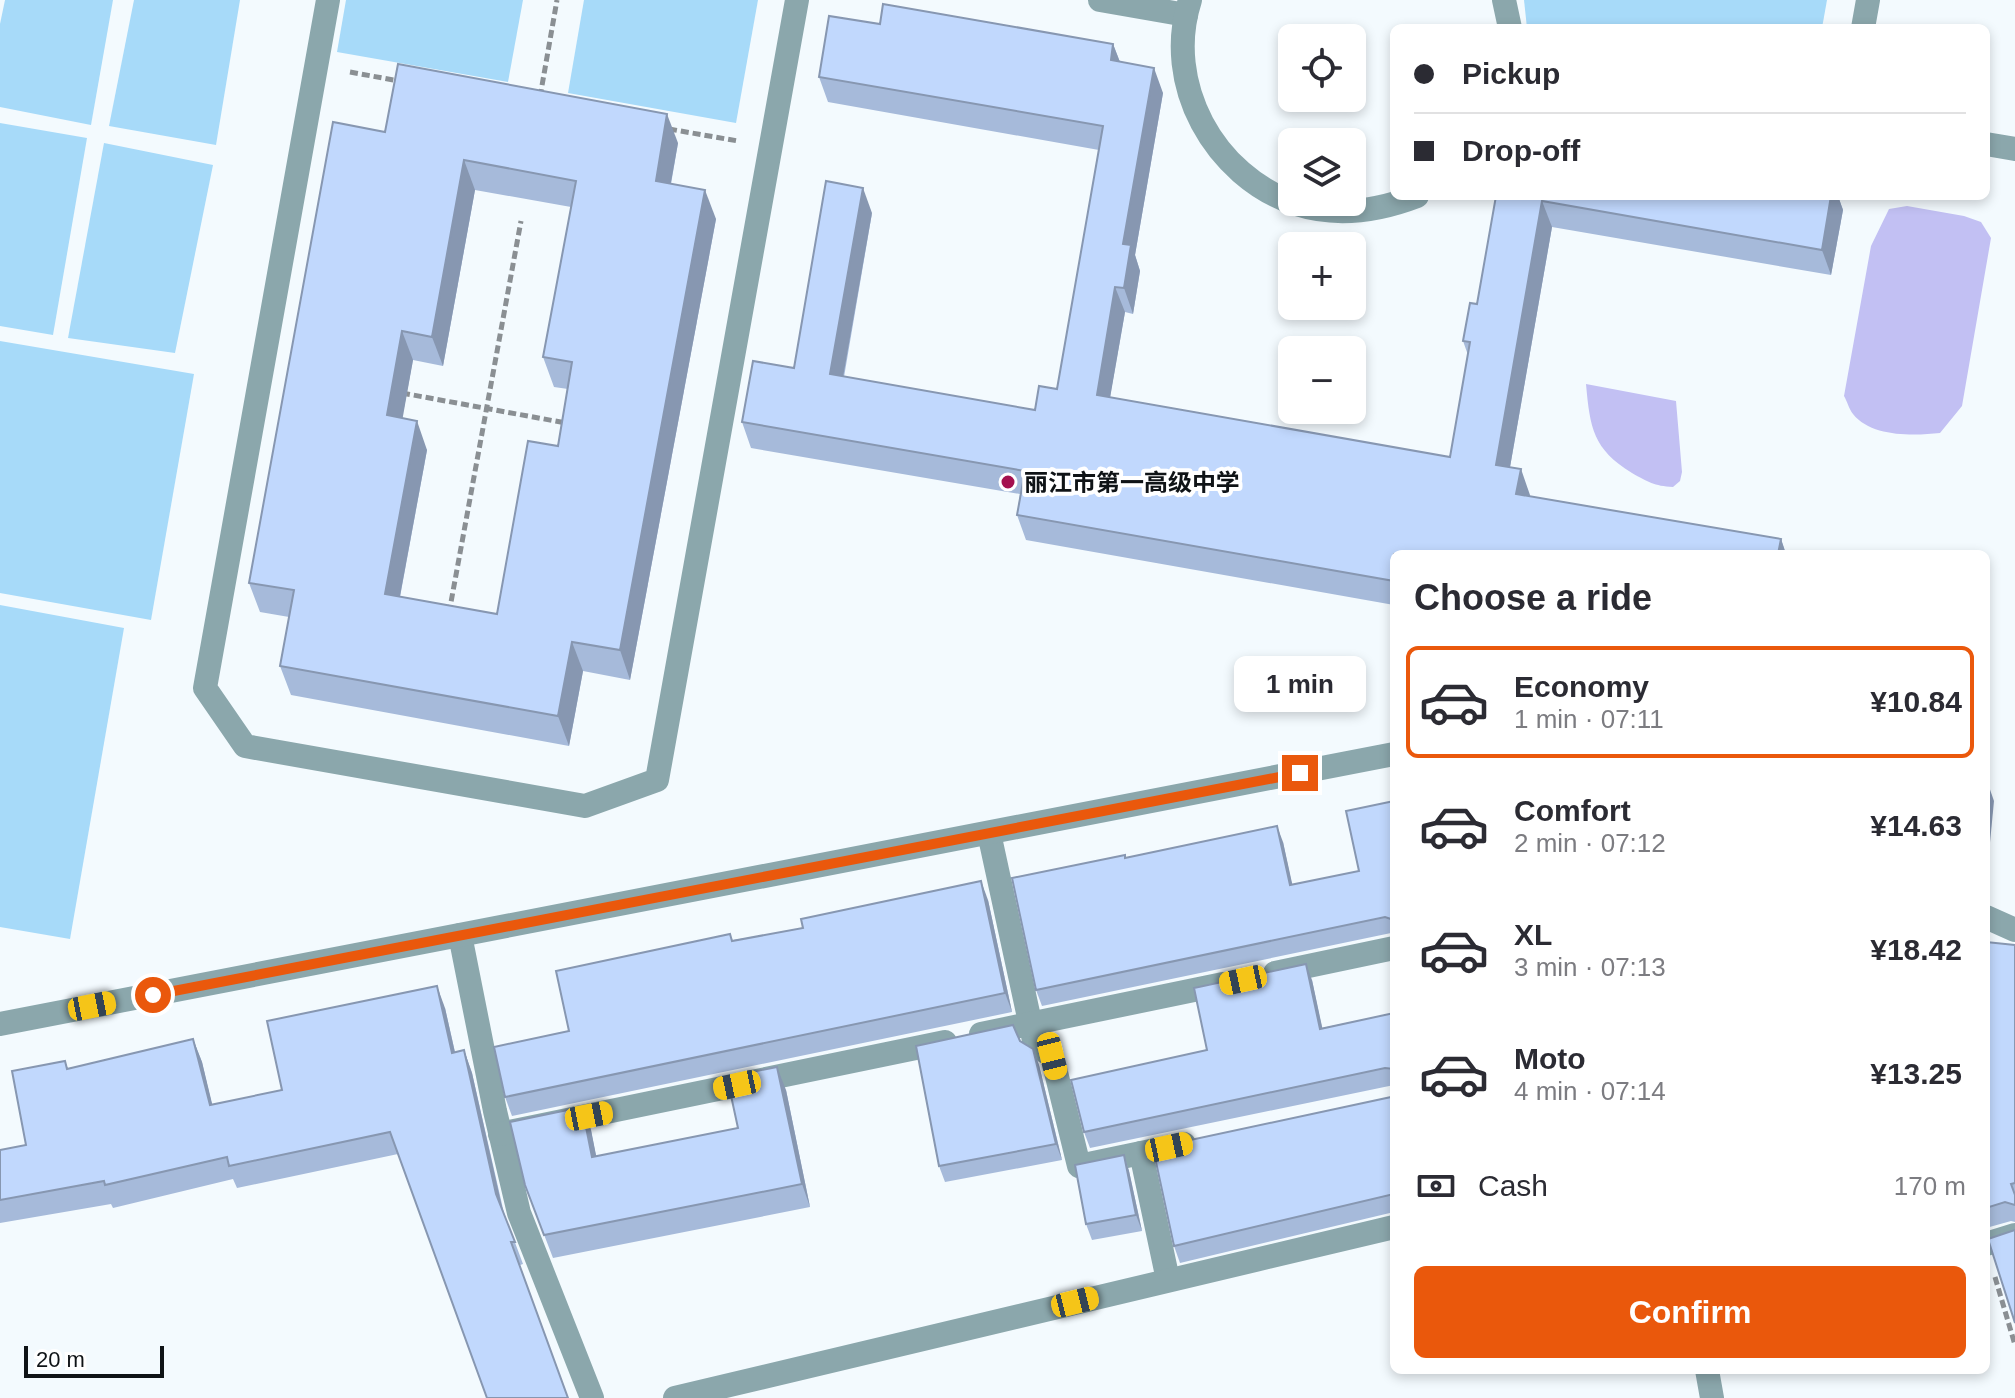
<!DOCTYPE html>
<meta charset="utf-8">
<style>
:root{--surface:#fff;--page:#f7f7f7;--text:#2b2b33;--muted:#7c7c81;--line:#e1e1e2;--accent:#ea580c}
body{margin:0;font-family:Helvetica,"Noto Sans SC",sans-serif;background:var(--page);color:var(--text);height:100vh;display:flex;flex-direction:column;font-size:30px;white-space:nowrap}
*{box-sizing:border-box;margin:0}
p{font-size:26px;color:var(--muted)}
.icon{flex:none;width:44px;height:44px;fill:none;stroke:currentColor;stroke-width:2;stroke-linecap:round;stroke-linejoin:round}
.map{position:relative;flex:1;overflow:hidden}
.side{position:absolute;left:1390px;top:550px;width:600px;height:824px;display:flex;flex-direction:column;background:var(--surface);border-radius:12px;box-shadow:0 4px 12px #0003}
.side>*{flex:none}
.top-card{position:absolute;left:1390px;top:24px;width:600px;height:176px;border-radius:12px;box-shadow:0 4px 12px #0003;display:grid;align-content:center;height:176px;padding:0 24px;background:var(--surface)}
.controls{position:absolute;left:1278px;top:24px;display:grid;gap:16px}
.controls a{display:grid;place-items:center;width:88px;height:88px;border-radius:12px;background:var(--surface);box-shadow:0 4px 12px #0003;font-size:40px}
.scale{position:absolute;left:24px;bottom:20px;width:140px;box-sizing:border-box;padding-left:8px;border:4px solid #0f1316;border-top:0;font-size:22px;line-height:28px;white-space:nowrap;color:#0f1316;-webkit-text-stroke:6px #fff;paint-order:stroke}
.end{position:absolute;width:36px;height:36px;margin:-18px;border:10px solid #ea580c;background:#fff;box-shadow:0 0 0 4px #fff}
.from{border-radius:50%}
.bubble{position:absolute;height:56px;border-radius:12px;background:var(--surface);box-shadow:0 4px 12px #0003;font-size:26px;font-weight:600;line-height:56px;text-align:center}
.car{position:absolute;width:24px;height:48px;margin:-24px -12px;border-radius:10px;box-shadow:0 0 6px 2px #0007;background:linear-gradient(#f5c518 24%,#345 0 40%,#f5c518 0 76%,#345 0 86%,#f5c518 0)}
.top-card b{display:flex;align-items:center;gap:28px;height:76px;font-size:30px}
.top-card b+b{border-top:2px solid var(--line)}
.top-card i{width:20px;height:20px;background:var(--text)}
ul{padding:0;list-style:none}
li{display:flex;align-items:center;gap:24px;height:112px;margin:0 16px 12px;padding:0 8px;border:4px solid transparent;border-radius:12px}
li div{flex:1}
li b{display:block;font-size:30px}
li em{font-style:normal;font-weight:600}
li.selected{border-color:var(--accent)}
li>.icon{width:72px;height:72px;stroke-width:1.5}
h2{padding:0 24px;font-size:36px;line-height:96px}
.pay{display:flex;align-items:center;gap:20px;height:88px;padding:0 24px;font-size:30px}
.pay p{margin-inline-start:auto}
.cta{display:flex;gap:16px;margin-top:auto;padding:16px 24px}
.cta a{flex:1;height:92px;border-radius:12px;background:var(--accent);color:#fff;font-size:32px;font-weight:600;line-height:92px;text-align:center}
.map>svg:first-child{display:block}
.green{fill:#a7daf9}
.water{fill:#c2c0f3}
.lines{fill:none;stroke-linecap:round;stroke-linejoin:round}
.path{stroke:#8a8f93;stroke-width:5;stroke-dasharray:8 4;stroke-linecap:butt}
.minor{stroke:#8ba7ac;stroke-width:24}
.wall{fill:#a6bada;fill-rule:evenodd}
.shaded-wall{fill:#8797b1}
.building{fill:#c1d8fd;stroke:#8797b1;stroke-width:2;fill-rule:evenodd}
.route{stroke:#ea580c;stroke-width:10}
.poi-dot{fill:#a4104f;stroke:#fff;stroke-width:3}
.labels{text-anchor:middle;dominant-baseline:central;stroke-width:8;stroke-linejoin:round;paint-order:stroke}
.poi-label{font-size:24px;font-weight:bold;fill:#0f1316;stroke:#fff;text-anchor:start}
</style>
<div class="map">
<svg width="2015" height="1398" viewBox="0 0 2015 1398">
<rect width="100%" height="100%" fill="#f3fafe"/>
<g class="green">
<path d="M5,0H113L91,125L0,107V24Z"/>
<path d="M134,0H240L216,145L109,126Z"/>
<path d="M346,0H523L508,82L337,52Z"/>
<path d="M584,0H758L736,123L568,93Z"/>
<path d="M1524,0H1827L1822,28H1527Z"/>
<path d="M0,123L87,138L53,335L0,326Z"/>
<path d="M104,143L213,165L175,353L68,338Z"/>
<path d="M0,341L194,374L151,620L0,593Z"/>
<path d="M0,605L124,628L70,939L0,927Z"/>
</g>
<g class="water">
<path d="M1907,206L1964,216L1981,222L1991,238L1962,406L1940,433C1913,436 1871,437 1853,414C1849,409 1847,401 1844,396L1871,246L1889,209Z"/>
<path d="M1586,384L1676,401L1682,472L1680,481L1673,487C1654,486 1648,482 1632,473C1593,449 1590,428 1586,384Z"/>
</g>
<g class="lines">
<g class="path">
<path d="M350,72L399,81"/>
<path d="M540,97L557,0"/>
<path d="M669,129L738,141"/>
<path d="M402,393L566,423"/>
<path d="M449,613L521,221"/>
<path d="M1995,1277L2015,1345"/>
</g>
<g class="minor">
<path d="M328,0L205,688L245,746L585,806L657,780L797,0"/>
<path d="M1100,0L1186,15"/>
<path d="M1190,0C1163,84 1214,176 1296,204C1336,217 1378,211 1417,196"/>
<path d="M1504,0L1510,28"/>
<path d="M1863,28L1868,0"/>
<path d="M1986,144L2015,149"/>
<path d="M989,833L1035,1045L1052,1056L1079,1166L1184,1144"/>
<path d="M1986,917L2015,930"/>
<path d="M460,935L495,1111L519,1213L592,1398"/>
<path d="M1275,973L1394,948"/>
<path d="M0,1024L1394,754"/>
<path d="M981,1034L1223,984"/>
<path d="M500,1134L945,1042"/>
<path d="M1141,1153L1168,1280"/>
<path d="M1986,1244L2015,1235"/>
<path d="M1707,1370L1712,1398"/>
<path d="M675,1398L1394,1227"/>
</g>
</g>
<g class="wall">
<path d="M880,24L1113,44L1120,62L1163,93L1135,255L1140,271L1133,314L1125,312L1110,397L1450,457L1468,355L1463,341L1477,304L1496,196H1838L1843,210L1831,275L1552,227L1510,467L1530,496L1781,539L1786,554H1394V605L1026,540L1017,515L1020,494L751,448L742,422L794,368L872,213L844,377L1035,410L1057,389L1099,150L828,102L819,77Z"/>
<path d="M385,132L678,143L671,184L716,219L630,680L583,671L569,746L291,695L280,666L289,617L260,612L249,583ZM475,190L571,207L543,357L554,387L568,389L558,446L497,614L400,597L427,450L402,418L413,360L443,366Z"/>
<path d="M1394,801V934L1391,933L1042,1006L1036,990L1126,858L1283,842L1292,885L1359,871Z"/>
<path d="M988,900L1012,1012L512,1116L505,1097L569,1031L733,940Z"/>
<path d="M1986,942L2015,945V1222L2011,1221L1986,1228Z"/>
<path d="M1312,980L1322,1028L1394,1013V1085L1090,1148L1084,1132Z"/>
<path d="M445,1008L455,1052L464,1050L472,1073L504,1213L523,1264L520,1265L398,1154L237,1188L233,1179L113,1208L111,1204L0,1223V1150L26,1145L65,1061L68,1069L193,1039L202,1062L212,1105L282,1090Z"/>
<path d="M1033,1049L1039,1065L1062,1160L945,1182L939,1166Z"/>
<path d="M786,1090L810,1207L553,1258L525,1185L582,1107L591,1130L596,1156L738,1128Z"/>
<path d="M1394,1095V1212L1180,1263L1174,1246Z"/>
<path d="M1124,1155L1129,1171L1142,1231L1092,1240L1086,1224Z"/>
</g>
<g class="shaded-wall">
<path d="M1113,44L1123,70L1111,60Z"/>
<path d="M1154,68L1163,93L1135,255L1140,271L1133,314L1124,288L1123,244Z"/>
<path d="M667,114L678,143L666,210L656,181Z"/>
<path d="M464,160L475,190L443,366L432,337Z"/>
<path d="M863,188L872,213L839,400L830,374Z"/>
<path d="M705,190L716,219L630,680L620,650Z"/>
<path d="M1831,196H1838L1843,210L1831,275L1822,250Z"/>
<path d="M1542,201L1552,227L1506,490L1496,465Z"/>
<path d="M1115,287L1125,312L1106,421L1097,395Z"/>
<path d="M402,331L413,360L398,444L387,415Z"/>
<path d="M417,421L427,450L395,623L385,594Z"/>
<path d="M1521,469L1530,495L1526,519L1516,494Z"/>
<path d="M1781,539L1786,554H1778Z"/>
<path d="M572,642L583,671L569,746L558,716Z"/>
<path d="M1986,778L1994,801L1989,853L1986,844Z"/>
<path d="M1277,826L1283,842L1296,901L1290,885Z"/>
<path d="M981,881L988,900L1012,1012L1005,993Z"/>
<path d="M1306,964L1312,980L1326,1045L1320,1029Z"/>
<path d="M437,986L445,1008L460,1075L452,1053Z"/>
<path d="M193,1039L202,1062L218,1128L210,1105Z"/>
<path d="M1033,1049L1039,1065L1062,1160L1056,1144Z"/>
<path d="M464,1050L472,1073L504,1216L496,1194Z"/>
<path d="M777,1067L786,1090L810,1207L802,1184Z"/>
<path d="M582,1107L591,1130L601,1180L592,1157Z"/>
<path d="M1124,1155L1129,1171L1142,1231L1136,1215Z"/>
</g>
<g class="building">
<path d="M883,4L1113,44L1111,60L1154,68L1123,244L1131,245L1124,288L1115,287L1097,395L1450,457L1470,342L1463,341L1470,303L1477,304L1496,196H1831L1822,250L1542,201L1496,465L1521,469L1516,494L1781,539L1778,554H1394V581L1017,515L1025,471L742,422L753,361L794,368L826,181L863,188L830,374L1035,410L1039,386L1057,389L1103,126L819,77L829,16L880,24Z"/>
<path d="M398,64L667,114L656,181L705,190L620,650L572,642L558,716L280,666L294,590L249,583L333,122L385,132ZM464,160L576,181L543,357L572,362L558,446L528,441L497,614L385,594L417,421L387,415L402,331L432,337Z"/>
<path d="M1394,801V920L1385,917L1036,990L1012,878L1125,855V858L1277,826L1290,885L1359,871L1346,811Z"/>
<path d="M981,881L1005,993L505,1097L494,1047L569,1031L556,971L730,934L732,941L803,928L801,919Z"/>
<path d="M1986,942L2015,945V1183L2011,1184L2015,1195V1205L2005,1202L1986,1208Z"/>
<path d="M1306,964L1320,1029L1394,1013V1069L1385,1068L1084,1132L1071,1080L1207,1050L1194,988Z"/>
<path d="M437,986L452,1053L464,1050L496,1194L515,1242H511L568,1398H487L390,1132L229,1166L227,1157L105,1185L104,1181L0,1200V1150L26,1145L12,1071L65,1061L67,1069L193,1039L210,1105L282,1090L267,1021Z"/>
<path d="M1013,1025L1020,1041L1033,1049L1056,1144L939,1166L916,1046Z"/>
<path d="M777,1067L802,1184L544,1235L525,1185L510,1122L582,1107L592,1157L738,1128L727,1077Z"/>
<path d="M1394,1095V1194L1174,1246L1153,1148L1391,1097Z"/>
<path d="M1124,1155L1136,1215L1086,1224L1075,1165Z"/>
<path d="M2015,1230V1323L1988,1239Z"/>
</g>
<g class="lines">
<path class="route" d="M153,995L1300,773"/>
</g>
<circle class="poi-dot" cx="1008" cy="482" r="8"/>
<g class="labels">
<g class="poi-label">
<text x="1024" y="482">丽江市第一高级中学</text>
</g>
</g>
</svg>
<div class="controls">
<a><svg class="icon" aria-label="locate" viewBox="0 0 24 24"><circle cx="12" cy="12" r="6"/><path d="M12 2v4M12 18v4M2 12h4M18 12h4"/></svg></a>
<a><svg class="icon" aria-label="layers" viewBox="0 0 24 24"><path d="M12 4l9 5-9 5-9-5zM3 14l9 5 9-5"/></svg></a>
<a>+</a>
<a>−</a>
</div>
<div class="scale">20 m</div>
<i class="end from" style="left:153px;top:995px"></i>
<i class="end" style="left:1300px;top:773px"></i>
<div class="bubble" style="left:1234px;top:656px;width:132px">1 min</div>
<i class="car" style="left:1243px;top:980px;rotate:258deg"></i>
<i class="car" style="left:92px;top:1006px;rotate:79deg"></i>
<i class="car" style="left:1052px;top:1056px;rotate:166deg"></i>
<i class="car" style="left:737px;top:1085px;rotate:258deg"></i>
<i class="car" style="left:589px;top:1116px;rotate:79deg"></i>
<i class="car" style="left:1169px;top:1147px;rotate:78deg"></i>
<i class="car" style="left:1075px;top:1302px;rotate:76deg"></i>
<div class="top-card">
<b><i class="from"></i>Pickup</b>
<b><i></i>Drop-off</b>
</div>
<section class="side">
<h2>Choose a ride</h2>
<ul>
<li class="selected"><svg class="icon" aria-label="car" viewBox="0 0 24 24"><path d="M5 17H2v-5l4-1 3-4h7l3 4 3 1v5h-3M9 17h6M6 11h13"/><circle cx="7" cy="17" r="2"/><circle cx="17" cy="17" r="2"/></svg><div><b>Economy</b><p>1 min · 07:11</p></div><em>¥10.84</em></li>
<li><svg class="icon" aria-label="car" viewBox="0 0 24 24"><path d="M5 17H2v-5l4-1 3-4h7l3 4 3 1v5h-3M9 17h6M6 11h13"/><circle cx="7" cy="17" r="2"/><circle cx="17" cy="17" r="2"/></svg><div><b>Comfort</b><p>2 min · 07:12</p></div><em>¥14.63</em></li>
<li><svg class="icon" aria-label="car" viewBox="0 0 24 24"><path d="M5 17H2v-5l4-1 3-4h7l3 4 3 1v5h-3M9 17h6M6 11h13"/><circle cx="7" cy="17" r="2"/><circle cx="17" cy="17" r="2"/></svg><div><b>XL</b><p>3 min · 07:13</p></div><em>¥18.42</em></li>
<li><svg class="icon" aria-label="car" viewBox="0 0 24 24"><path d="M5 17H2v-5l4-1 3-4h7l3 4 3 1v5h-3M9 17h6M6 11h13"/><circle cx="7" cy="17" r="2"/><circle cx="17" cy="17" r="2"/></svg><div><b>Moto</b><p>4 min · 07:14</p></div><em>¥13.25</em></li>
</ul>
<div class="pay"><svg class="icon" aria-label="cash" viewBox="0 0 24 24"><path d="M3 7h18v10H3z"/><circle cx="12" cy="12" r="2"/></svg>Cash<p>170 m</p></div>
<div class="cta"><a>Confirm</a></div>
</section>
</div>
